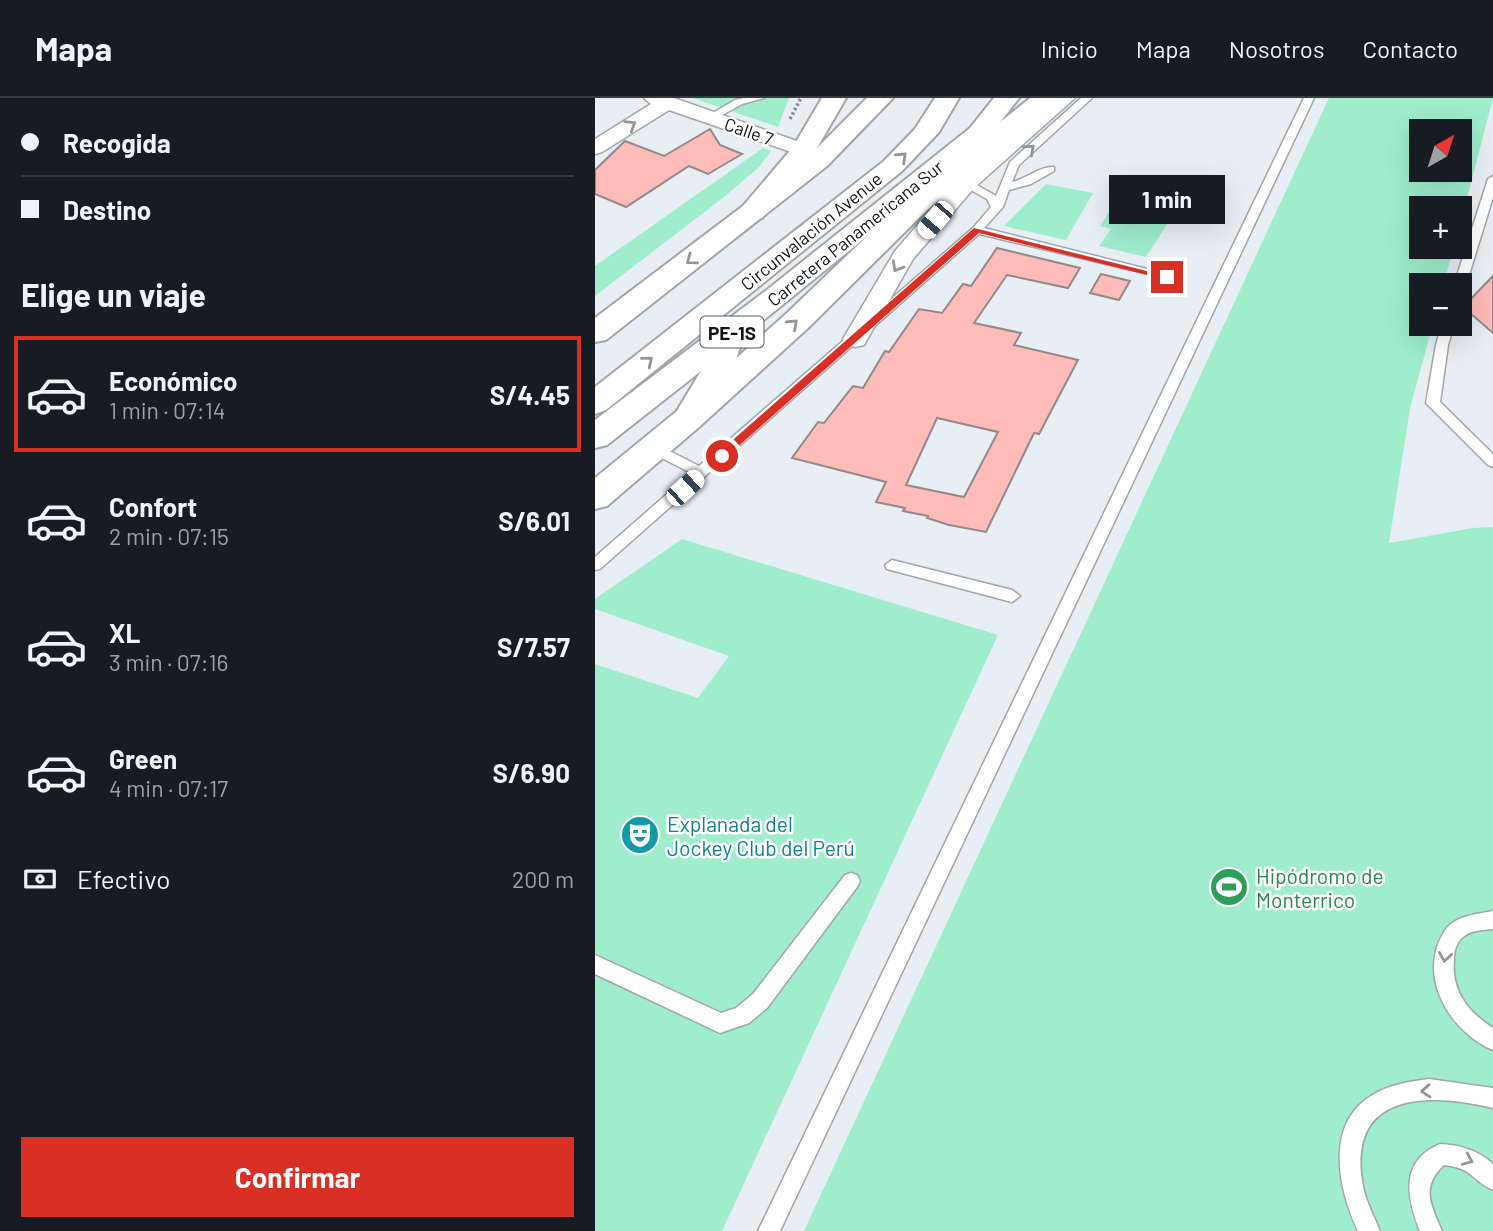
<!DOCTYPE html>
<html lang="es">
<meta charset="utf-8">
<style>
:root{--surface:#171b24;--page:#20242c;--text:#f1f3f6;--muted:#9ea1a6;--line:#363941;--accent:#d93025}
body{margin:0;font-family:Barlow,sans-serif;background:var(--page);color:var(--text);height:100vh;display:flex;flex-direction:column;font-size:26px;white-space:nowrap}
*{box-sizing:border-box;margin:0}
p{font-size:23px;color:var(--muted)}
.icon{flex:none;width:38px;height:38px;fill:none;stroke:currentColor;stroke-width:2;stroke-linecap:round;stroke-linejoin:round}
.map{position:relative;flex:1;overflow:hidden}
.panel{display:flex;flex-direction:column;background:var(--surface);width:595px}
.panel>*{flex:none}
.hud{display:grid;align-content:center;height:154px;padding:0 21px;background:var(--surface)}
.needle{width:46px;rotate:39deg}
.tools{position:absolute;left:814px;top:21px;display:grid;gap:14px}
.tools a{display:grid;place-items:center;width:63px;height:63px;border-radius:0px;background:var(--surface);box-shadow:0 7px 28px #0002;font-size:35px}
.end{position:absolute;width:32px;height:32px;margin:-16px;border:9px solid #d93025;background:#fff;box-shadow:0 0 0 4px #fff}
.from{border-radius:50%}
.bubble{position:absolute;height:49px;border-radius:0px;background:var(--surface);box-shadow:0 7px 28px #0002;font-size:23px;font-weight:700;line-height:49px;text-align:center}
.car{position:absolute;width:21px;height:42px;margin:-21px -10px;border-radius:9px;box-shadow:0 0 5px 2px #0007;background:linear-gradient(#fff 24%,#345 0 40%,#fff 0 76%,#345 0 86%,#fff 0)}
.hud b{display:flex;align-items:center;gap:24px;height:66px;font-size:26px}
.hud b+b{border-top:2px solid var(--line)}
.hud i{width:18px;height:18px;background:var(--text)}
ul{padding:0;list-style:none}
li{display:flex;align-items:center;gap:21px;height:116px;margin:0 14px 10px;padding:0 7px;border:4px solid transparent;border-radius:0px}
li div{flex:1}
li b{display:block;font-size:26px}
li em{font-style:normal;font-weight:700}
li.on{border-color:var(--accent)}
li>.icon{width:63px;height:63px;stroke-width:1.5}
h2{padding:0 21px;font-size:32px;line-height:84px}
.pay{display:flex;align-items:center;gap:18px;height:77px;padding:0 21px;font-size:26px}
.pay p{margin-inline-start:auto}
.button{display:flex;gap:14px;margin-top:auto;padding:14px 21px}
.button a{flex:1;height:80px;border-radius:0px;background:var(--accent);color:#fff;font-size:28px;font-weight:700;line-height:80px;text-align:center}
header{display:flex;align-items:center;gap:42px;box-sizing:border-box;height:98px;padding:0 35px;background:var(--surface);border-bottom:2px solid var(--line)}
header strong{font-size:33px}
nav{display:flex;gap:38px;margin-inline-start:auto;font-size:24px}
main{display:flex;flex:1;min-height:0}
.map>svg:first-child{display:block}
.green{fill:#9fedcb;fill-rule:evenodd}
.building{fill:#ffbbb7;stroke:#938989;stroke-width:2;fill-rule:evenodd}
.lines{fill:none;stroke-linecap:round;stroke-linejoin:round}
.service-casing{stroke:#a0a6ac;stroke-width:3}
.minor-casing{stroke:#a0a6ac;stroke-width:3}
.tertiary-casing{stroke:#a0a6ac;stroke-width:4}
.primary-casing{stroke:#a0a6ac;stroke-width:4}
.motorway-casing{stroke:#a0a6ac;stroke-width:4}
.path{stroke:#868b8f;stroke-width:3.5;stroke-dasharray:2.5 2.5;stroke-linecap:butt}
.service{fill:#fff;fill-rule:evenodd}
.minor{fill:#fff;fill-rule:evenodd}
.tertiary{fill:#fff;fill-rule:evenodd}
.primary{fill:#fff;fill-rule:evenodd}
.motorway{fill:#fff;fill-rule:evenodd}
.oneway{stroke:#949596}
.route{fill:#d93025}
.labels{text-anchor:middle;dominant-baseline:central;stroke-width:5;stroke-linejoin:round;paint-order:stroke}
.far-street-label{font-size:18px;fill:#111315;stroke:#fff}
.shield{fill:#fff;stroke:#585a5b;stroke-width:2}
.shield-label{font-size:19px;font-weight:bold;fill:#111315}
.culture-label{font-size:21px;fill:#0d838f;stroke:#fff;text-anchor:start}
.leisure-label{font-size:21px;fill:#27864d;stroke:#fff;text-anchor:start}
</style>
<header>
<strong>Mapa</strong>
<nav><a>Inicio</a><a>Mapa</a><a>Nosotros</a><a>Contacto</a></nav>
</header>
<main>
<section class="panel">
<div class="hud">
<b><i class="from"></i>Recogida</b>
<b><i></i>Destino</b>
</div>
<h2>Elige un viaje</h2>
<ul>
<li class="on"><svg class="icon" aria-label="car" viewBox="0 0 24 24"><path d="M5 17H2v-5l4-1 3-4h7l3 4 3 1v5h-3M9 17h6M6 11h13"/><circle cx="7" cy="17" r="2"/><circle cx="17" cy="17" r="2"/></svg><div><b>Económico</b><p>1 min · 07:14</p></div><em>S/4.45</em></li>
<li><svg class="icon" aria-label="car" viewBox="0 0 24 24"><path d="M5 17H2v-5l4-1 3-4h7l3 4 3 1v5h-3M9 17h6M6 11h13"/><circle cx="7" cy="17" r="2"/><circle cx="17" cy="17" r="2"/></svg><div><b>Confort</b><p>2 min · 07:15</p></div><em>S/6.01</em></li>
<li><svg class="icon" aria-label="car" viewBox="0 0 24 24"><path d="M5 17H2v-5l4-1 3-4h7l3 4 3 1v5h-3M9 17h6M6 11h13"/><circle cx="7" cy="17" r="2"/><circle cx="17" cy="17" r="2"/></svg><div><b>XL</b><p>3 min · 07:16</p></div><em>S/7.57</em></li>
<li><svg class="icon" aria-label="car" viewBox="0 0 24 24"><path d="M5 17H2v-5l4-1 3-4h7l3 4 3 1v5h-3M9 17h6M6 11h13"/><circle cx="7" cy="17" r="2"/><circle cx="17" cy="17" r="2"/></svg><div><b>Green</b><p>4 min · 07:17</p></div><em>S/6.90</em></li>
</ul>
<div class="pay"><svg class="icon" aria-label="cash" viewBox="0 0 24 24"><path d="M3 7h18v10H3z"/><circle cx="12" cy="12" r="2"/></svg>Efectivo<p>200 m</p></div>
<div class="button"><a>Confirmar</a></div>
</section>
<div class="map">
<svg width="898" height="1133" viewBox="0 0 898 1133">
<rect width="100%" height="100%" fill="#e7eef4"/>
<g class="green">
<path d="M98,0H194L183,29Z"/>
<path d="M734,0H898L865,127L864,110H826V149H859L848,187H826V226H838L815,310L794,445L878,430L898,429V1133H209ZM826,33H864V72H826Z"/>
<path d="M168,50L176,53L164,69L129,99L0,198V168Z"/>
<path d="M451,86L498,95L471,142L409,128Z"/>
<path d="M524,99L581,112L551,159L504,148L516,131L505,128Z"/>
<path d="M87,441L403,537L127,1133H0V566L103,600L134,558L0,511V501Z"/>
</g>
<g class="building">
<path d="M115,31L125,47L147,56L113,76L94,68L31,109L0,96V72L30,43L69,58Z"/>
<path d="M402,150L485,170L473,190L412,177L379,225L426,235L419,247L483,262L444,336L439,335L391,434L354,427L332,420L333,418L308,413L310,410L281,404L291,384L197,360L223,324L229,325L258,288L268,290L290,253L294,254L324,211L347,215L368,186L376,188ZM342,320L403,334L369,399L311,387Z"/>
<path d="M506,176L535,183L524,202L495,195Z"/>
<path d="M898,178V235L868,209Z"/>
</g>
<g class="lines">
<defs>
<g id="service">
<path d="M149,0H169L147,6L120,21L111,19L140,2Z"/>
<path d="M486,0H497L424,67L417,84C431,81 445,68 459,69V73L436,86L414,92L408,109L389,130L576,177V181L384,136L5,471L0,472V459L96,375L53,353L51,350L53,347H63L104,368L378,130L396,109L392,101L367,87V83H375L401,98L415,64Z"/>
<path d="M709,0H719L185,1133H163Z"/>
<path d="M898,78V99L870,190L864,193V187H859L893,81Z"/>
<path d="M847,226H859L853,247L845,304L898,356V369L893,367L831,305L841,247Z"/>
<path d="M297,462L417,492L425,498L417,504L292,471L290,467Z"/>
<path d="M256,775L262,777L265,783L262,789L172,910L154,925L125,935L0,876V857L126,915L141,910L158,896L250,777Z"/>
<path d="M898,813V831C889,832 878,832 871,837C862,842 859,852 859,861C856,893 873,914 898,930V952C860,936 829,891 842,849C845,841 849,831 856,826C867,817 884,816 898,813Z"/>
<path d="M834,981L898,990V1010C835,995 754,993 767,1082C769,1100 778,1116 785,1133H763C744,1092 729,1027 776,998C794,986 814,984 834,981Z"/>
<path d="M845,1046C865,1047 883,1052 898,1066V1092C876,1082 878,1070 849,1067C825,1089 836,1107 847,1133H825C812,1100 804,1063 845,1046Z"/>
</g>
<g id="minor">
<path d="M49,0H79L216,48L219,52L216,56H202L74,12L7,54L0,56V41L56,6Z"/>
<path d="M458,0H480L379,90L318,161L269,247L260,249L251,247L248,241L300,153L363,80Z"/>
</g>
<path id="tertiary" d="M435,0H462L331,113L213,230L104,329L12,408L0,411V380L82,313L191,216L311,101Z"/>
<g id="primary">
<path d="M227,0H251L218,57L167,120L157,122L147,120L143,114L198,49Z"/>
<path d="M340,0H364L344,34L307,73L11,312L0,316V289L289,63L320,31Z"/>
</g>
<g id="motorway">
<path d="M272,0H298L232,68L11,242L0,244V220L214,58Z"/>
<path d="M399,0H424L393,40L149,238L137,273L104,329L93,332L82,329L77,321L106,273L12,347L0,350V322L173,191L375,30Z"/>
</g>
</defs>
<use href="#service" class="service-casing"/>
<use href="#minor" class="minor-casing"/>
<use href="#tertiary" class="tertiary-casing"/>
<use href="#primary" class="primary-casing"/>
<use href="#motorway" class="motorway-casing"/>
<path class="path" d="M195,21L206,0"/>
<use href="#service" class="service"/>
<use href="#minor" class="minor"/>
<use href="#tertiary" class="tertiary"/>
<use href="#primary" class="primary"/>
<use href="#motorway" class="motorway"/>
</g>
<defs><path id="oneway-chevron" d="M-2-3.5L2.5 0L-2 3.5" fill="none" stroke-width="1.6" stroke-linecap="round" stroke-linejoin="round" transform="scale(1.75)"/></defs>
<g class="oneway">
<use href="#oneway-chevron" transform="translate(36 27) rotate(-32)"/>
<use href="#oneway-chevron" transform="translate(435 51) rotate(-42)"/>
<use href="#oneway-chevron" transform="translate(307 59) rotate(-43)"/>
<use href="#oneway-chevron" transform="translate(96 162) rotate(143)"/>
<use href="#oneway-chevron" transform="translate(302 169) rotate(120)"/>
<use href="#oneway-chevron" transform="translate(198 226) rotate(-43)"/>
<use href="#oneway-chevron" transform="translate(53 263) rotate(-39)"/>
<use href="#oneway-chevron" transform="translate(850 859) rotate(99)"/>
<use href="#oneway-chevron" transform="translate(831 993) rotate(176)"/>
<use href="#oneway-chevron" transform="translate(873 1062) rotate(23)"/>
</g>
<path class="route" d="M379,130L576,179L572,182L384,135L130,360H123V355Z"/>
<defs>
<symbol id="theatre-disc" viewBox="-11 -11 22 22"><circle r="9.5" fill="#0f9aa8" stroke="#fff"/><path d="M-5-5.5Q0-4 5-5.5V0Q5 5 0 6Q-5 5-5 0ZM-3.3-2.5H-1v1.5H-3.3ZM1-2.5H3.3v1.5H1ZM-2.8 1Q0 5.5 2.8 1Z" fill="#fff"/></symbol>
<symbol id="stadium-disc" viewBox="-11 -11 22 22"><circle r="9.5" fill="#2e9e5b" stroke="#fff"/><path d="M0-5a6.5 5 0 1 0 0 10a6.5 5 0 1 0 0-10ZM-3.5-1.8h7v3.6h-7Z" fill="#fff"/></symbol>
</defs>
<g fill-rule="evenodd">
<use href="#theatre-disc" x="23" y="715" width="44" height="44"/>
<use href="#stadium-disc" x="612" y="767" width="44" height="44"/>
</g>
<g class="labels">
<g class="far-street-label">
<text transform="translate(154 33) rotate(19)">Calle 7</text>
<text transform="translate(216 133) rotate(-39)">Circunvalación Avenue</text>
<text transform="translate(260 135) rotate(-39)">Carretera Panamericana Sur</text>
</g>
<rect class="shield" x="105.5" y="218.5" width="63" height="31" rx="5"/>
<g class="shield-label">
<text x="137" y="234">PE-1S</text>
</g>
<g class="culture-label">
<text x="72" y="725">Explanada del<tspan x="72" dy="24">Jockey Club del Perú</tspan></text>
</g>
<g class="leisure-label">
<text x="661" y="777">Hipódromo de<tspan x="661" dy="24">Monterrico</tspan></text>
</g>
</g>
</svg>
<div class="tools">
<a><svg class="needle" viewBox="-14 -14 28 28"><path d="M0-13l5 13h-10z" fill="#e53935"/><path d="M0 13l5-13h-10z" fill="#9ea1a6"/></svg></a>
<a>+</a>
<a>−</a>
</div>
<i class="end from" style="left:127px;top:358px"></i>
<i class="end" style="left:572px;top:179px"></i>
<div class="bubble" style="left:514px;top:77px;width:116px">1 min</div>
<i class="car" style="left:340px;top:122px;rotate:221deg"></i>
<i class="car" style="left:90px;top:390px;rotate:48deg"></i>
</div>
</main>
